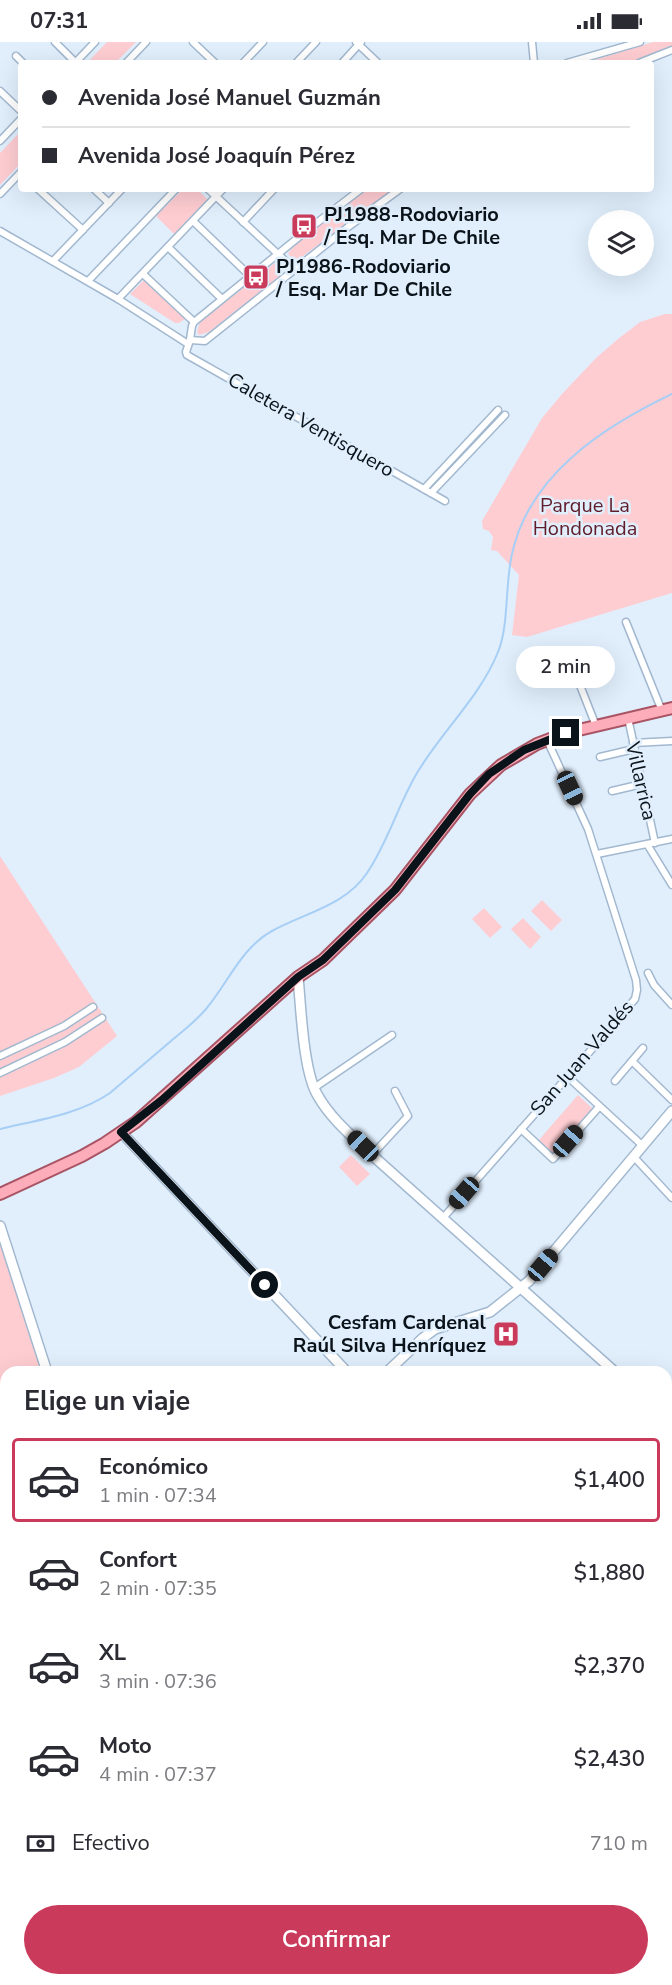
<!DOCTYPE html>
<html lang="es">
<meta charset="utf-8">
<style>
:root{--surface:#fff;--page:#f7f7f7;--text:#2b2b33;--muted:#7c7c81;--line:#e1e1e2;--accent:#ca3a5b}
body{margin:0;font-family:"Nunito Sans",sans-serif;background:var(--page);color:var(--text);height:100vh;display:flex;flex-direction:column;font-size:22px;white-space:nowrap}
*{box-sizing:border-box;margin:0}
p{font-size:20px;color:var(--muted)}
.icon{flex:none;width:33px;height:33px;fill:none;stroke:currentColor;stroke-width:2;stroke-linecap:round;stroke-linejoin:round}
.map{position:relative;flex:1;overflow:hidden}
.side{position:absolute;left:0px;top:1324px;width:672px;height:620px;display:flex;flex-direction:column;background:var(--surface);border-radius:18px 18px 0 0;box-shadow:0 6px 24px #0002}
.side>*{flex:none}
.hud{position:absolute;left:18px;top:18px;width:636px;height:132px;border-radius:6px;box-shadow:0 6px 24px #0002;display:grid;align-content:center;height:132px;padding:0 24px;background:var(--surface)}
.tools{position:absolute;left:588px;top:168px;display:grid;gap:12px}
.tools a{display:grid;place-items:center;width:66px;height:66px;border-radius:50%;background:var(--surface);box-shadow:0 6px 24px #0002;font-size:30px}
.end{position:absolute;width:27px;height:27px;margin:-14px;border:8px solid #0b131a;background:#fff;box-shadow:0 0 0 3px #fff}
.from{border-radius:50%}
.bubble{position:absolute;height:42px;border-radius:21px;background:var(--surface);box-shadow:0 6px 24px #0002;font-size:20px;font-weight:600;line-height:42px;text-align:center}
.car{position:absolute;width:18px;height:36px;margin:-18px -9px;border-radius:8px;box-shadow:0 0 4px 2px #0007;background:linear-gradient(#222 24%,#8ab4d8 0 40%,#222 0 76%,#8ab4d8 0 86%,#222 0)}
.hud b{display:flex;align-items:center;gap:21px;height:57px;font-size:22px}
.hud b+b{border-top:2px solid var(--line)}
.hud i{width:15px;height:15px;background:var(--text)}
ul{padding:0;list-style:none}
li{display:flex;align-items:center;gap:18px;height:84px;margin:0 12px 9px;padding:0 12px;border:3px solid transparent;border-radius:6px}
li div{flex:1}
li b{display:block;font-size:22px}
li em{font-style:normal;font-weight:600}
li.active{border-color:var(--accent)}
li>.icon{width:54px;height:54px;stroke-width:1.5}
h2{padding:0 24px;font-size:27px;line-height:72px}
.pay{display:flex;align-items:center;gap:15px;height:66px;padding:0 24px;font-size:22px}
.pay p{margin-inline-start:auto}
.primary-button{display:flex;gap:12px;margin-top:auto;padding:12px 24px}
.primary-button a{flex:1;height:69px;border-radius:36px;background:var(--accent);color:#fff;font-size:24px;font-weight:600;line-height:69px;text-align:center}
.status{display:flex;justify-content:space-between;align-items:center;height:42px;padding:0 30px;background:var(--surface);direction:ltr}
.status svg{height:16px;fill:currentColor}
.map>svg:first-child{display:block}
.green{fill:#fecdd2}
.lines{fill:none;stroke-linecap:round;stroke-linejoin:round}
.stream{stroke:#a7cef5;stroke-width:2}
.street-casing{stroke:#a2b8cf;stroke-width:9}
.secondary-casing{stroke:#a2b8cf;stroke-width:12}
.primary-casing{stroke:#a85464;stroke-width:14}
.street{stroke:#fff;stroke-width:6}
.secondary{stroke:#fff;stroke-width:9}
.primary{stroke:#fdadba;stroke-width:10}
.route{stroke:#0b131a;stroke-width:8}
.labels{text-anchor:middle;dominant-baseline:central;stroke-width:5;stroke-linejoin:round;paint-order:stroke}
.poi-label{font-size:20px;font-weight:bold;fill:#0b131a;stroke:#e1effd;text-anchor:start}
.street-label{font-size:20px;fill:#0b131a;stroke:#e1effd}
.park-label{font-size:20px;fill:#611c2a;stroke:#e1effd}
</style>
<div class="status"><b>07:31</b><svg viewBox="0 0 49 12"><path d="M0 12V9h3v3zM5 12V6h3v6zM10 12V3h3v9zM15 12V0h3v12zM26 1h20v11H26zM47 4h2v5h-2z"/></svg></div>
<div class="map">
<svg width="672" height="1943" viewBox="0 0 672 1943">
<rect width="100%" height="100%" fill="#e1effd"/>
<g class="green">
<path d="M107,0H136L115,21H87Z"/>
<path d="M653,0H672V5L627,21H585Z"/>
<path d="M21,89V121L0,143V111Z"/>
<path d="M183,147H197L209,159L175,193L156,174Z"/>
<path d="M369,147H394L299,217L296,219L288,212C295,198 353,158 369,147Z"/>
<path d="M275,221L283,228L280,234L209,290L199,293L197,290L200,280Z"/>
<path d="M145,237L185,277L179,281H175L130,252Z"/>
<path d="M665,272H672V551L527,595L512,593L519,533L497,509L491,508L493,495L489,489L483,487L482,479L542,376L562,352L596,316L618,297L640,280Z"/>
<path d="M0,814L117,994L79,1025L54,1036L0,1054Z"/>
<path d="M542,858L562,878L551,889L531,869Z"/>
<path d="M484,866L502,885L490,896L472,877Z"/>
<path d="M523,876L541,895L530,907L511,887Z"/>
<path d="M578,1053L594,1068L553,1113L538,1099Z"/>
<path d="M351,1113L370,1132L357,1144L339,1125Z"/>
<path d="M0,1198L43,1330H6V1362L0,1344Z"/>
</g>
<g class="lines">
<path class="stream" d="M0,1087C37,1078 78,1073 110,1051C130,1034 151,1016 171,999C183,989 196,979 206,967C228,941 241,906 272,889C304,871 345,864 367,831C388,800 398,763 417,731C442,689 480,655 498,610C509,584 505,541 512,512C529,433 603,385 672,352"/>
<defs>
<g id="street">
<path d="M55,0L76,21"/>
<path d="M193,0L215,21"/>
<path d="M356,0L378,21"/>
<path d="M532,0L534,21"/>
<path d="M16,14L23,21"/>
<path d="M75,21L95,0"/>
<path d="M126,21L146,0"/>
<path d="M243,21L263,0"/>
<path d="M296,21L316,0"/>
<path d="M342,21L361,0"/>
<path d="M567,21L640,0"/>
<path d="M639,21L672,8"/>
<path d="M0,49L21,69"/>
<path d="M0,99L21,77"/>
<path d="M38,147L83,188"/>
<path d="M94,147L109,161"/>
<path d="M208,147L294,227"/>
<path d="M361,147L310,186L194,280L192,284L190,298L186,310L187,313L445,459"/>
<path d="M0,152L21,130"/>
<path d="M193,179L250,234"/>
<path d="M243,180L274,147"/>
<path d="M0,189L118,257L188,302"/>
<path d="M168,205L222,257"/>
<path d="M53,219L122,147"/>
<path d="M143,232L194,280"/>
<path d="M88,239L176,147"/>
<path d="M118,257L223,147"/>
<path d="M190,298L205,299L348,185L400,147"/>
<path d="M424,447L498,368"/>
<path d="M431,451L505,373"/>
<path d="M626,580L662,669"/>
<path d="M572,623L596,684"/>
<path d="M628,676L655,801"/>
<path d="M633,701L672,699"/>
<path d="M600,715L634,707"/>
<path d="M612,749L642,742"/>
<path d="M647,802L672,843"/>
<path d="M597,812L672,797"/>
<path d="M648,931L654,943L672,963"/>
<path d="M0,1014L64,984L93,965"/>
<path d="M632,1019L672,1058"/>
<path d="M0,1031L65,1000L102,976"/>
<path d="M568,1035L643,1104"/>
<path d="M615,1039L643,1006"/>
<path d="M314,1046L392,993"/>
<path d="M521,1087L553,1117L599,1065"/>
<path d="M372,1113L408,1074L395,1049"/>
<path d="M634,1115L672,1156"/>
<path d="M443,1176L607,990L635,957L637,948L636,938L588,787L547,698"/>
<path d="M666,1582L672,1576"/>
<path d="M666,1603L672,1609"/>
<path d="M666,1669L672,1664"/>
<path d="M666,1719L672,1714"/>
<path d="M666,1770L672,1765"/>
<path d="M0,1929L6,1927"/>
<path d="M591,1938L595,1943"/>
<path d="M429,1943L430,1938"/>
</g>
<g id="secondary">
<path d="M298,935C301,965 303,1030 318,1054C331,1077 353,1095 372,1113L615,1330"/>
<path d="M121,1090L347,1330"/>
<path d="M0,1184L47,1330"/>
<path d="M387,1330L423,1296L435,1287L490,1270L529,1239L672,1069"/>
<path d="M0,1358L6,1377"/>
<path d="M666,1378L672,1384"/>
<path d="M0,1496L6,1494"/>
<path d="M0,1674L6,1672"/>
<path d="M666,1682L672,1688"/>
<path d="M0,1748L6,1747"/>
<path d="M181,1938V1943"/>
<path d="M234,1938V1943"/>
</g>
<path id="primary" d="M0,1152L82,1114L105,1101L136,1080L298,935L323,918L395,848L470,752L501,723L537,702L566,691L672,666"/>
</defs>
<use href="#street" class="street-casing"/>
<use href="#secondary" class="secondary-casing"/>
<use href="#primary" class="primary-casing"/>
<use href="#street" class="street"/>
<use href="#secondary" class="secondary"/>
<use href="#primary" class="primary"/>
</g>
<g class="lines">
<path class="route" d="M265,1243L121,1090L162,1058L298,935L323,918L395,848L470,752L489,732L524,708L566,691"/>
</g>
<defs>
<symbol id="bus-square" viewBox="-11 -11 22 22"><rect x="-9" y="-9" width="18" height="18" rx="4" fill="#ca3a5b" stroke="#e1effd"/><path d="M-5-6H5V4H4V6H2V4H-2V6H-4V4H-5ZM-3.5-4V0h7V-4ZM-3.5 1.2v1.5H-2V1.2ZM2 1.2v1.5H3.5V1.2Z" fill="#fff"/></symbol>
<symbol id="hospital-square" viewBox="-11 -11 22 22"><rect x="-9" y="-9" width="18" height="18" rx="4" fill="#ca3a5b" stroke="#e1effd"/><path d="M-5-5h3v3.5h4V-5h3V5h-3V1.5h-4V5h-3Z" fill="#fff"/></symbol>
</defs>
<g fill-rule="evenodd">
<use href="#bus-square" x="289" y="169" width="30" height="30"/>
<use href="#bus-square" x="241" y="220" width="30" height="30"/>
<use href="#hospital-square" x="491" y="1277" width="30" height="30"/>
</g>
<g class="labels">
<g class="poi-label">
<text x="324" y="172">PJ1988-Rodoviario<tspan x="324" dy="23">/ Esq. Mar De Chile</tspan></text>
<text x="276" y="224">PJ1986-Rodoviario<tspan x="276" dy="23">/ Esq. Mar De Chile</tspan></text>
<text x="486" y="1280" text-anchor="end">Cesfam Cardenal<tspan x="486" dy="23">Raúl Silva Henríquez</tspan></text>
</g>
<g class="street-label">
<text transform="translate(311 383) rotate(30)">Caletera Ventisquero</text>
<text transform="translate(641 739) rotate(77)">Villarrica</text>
<text transform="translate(582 1016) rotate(-49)">San Juan Valdés</text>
</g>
<g class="park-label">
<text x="585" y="463">Parque La<tspan x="585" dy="23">Hondonada</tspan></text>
</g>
</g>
</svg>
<div class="tools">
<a><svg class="icon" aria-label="layers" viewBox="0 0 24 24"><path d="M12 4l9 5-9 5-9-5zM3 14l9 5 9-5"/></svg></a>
</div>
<i class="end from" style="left:265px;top:1243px"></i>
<i class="end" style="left:566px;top:691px"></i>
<div class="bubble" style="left:516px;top:604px;width:99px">2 min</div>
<i class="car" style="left:570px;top:746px;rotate:155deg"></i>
<i class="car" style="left:568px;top:1099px;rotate:41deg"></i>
<i class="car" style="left:363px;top:1104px;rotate:314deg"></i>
<i class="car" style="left:464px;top:1151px;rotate:221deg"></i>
<i class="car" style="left:543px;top:1223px;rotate:40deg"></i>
<div class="hud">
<b><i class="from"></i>Avenida José Manuel Guzmán</b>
<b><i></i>Avenida José Joaquín Pérez</b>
</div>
<section class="side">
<h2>Elige un viaje</h2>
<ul>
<li class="active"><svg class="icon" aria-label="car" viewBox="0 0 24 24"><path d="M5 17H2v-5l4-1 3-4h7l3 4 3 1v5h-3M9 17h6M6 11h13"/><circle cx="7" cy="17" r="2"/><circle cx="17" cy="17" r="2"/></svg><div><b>Económico</b><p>1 min · 07:34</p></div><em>$1,400</em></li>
<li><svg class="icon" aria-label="car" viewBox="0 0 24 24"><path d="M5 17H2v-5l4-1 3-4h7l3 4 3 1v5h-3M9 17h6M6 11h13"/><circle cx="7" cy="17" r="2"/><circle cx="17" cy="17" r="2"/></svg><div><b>Confort</b><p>2 min · 07:35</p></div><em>$1,880</em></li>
<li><svg class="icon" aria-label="car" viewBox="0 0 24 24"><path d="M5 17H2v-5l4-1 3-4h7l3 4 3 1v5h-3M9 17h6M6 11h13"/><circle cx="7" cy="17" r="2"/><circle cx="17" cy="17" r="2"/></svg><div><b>XL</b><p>3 min · 07:36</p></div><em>$2,370</em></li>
<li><svg class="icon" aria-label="car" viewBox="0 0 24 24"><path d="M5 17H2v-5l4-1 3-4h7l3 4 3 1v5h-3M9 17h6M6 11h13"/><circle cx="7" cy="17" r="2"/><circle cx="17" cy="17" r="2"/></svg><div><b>Moto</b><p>4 min · 07:37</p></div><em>$2,430</em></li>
</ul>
<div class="pay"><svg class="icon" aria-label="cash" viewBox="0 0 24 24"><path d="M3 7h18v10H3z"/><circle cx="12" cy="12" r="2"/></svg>Efectivo<p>710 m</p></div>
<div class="primary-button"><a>Confirmar</a></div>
</section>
</div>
